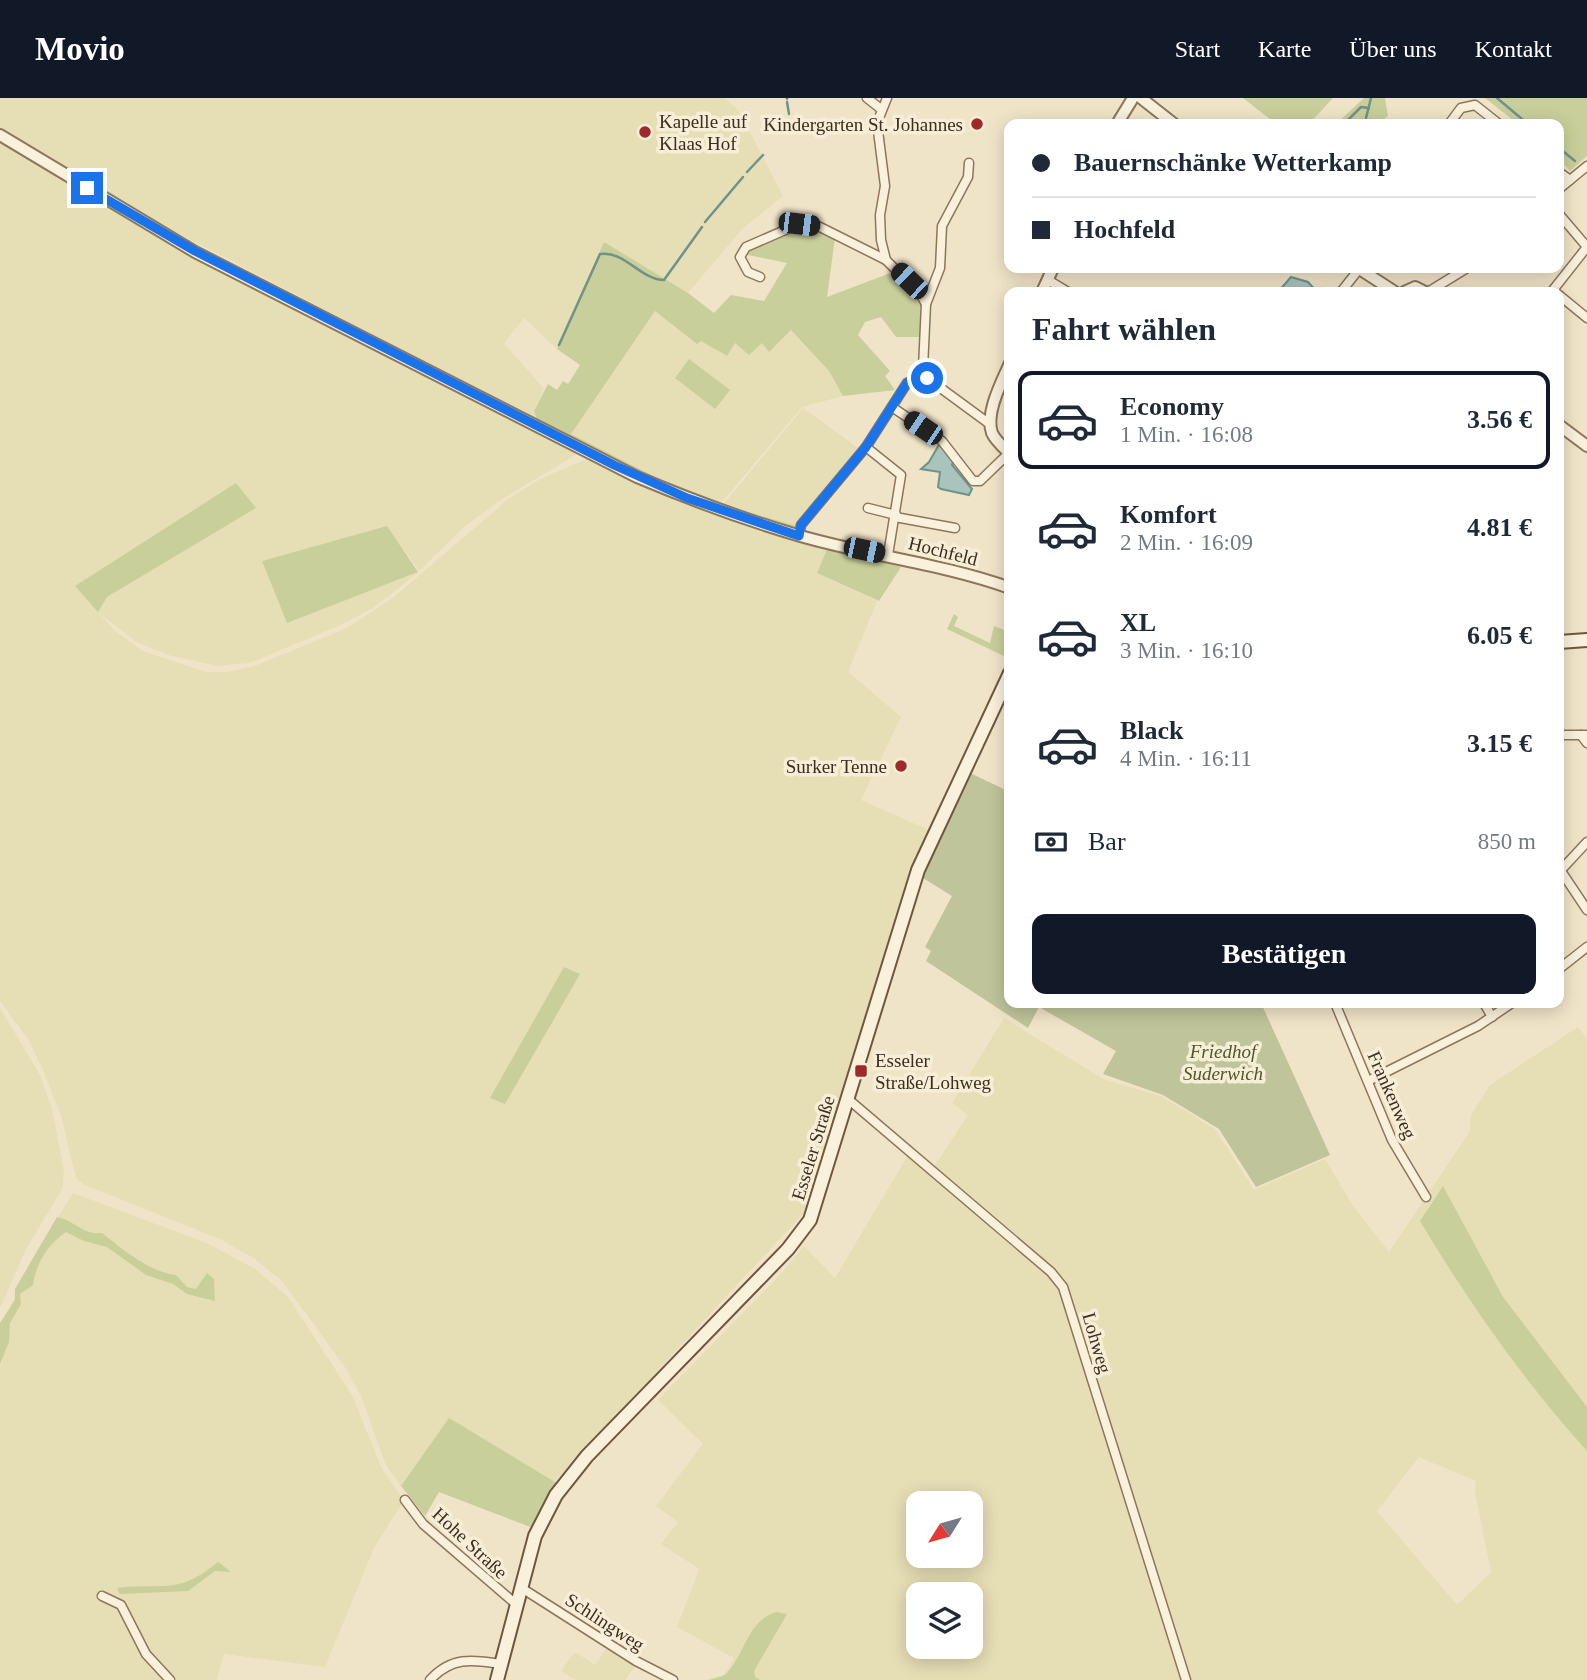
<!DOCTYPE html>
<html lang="de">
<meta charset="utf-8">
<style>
:root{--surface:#fff;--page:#f2f2f3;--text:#1f2937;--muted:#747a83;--line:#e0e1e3;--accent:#111827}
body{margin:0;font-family:"Times New Roman",serif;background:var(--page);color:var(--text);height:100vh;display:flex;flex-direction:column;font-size:26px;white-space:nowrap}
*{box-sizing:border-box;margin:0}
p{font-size:23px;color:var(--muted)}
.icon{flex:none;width:38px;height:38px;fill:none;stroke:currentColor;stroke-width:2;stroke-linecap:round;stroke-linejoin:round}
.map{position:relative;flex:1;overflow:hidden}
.sheet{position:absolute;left:1004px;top:189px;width:560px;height:721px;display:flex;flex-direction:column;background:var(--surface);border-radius:14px;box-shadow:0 4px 18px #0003}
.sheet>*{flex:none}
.hud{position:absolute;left:1004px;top:21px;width:560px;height:154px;border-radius:14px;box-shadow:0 4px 18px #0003;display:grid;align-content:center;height:154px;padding:0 28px;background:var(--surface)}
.needle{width:46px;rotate:233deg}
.tools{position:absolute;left:906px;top:1393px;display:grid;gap:14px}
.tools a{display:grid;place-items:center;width:77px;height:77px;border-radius:14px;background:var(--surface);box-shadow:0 4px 18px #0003;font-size:35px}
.end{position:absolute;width:32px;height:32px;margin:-16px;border:9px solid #1a73e8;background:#fff;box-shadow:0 0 0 4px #fff}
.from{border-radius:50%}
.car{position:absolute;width:21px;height:42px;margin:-21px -10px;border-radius:9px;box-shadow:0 0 5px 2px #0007;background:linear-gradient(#222 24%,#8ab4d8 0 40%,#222 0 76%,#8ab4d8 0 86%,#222 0)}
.hud b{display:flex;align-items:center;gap:24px;height:66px;font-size:26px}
.hud b+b{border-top:2px solid var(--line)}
.hud i{width:18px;height:18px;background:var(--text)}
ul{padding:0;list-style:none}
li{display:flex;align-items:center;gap:21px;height:98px;margin:0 14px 10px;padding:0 14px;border:4px solid transparent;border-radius:14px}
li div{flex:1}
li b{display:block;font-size:26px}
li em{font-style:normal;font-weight:600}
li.selected{border-color:var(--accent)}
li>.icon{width:63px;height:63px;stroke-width:1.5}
h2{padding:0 28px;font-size:32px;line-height:84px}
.pay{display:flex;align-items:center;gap:18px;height:77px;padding:0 28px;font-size:26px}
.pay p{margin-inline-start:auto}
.button{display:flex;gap:14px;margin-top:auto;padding:14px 28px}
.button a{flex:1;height:80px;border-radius:14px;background:var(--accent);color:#fff;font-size:28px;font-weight:600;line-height:80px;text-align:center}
header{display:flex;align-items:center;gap:42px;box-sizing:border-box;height:98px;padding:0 35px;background:var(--accent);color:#fff}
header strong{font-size:33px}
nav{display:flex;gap:38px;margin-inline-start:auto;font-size:24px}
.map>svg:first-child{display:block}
.farmland{fill:#e6deb5;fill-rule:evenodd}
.green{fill:#c9cf9b}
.cemetery{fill:#bfc49a}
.water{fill:#a9c4bc;stroke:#6f938a;stroke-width:2}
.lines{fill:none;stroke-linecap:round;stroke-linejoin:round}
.stream{stroke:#6f938a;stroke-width:2.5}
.minor-casing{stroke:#8d765c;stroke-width:11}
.tertiary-casing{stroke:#8d765c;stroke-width:14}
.secondary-casing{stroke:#6f573f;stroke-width:16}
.minor{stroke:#faf1dc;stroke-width:8}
.tertiary{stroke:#faf1dc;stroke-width:10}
.secondary{stroke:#faf1dc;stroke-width:12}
.route{stroke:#1a73e8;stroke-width:9}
.poi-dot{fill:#9e2a2b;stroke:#f7eed8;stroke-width:2.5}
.labels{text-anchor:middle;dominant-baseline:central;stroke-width:7;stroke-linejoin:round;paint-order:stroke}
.poi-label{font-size:19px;fill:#3d2e20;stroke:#f7eed8;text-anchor:start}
.street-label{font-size:19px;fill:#3d2e20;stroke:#f7eed8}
.park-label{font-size:19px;font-style:italic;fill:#4d5a26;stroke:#f7eed8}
</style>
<header>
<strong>Movio</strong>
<nav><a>Start</a><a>Karte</a><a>Über uns</a><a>Kontakt</a></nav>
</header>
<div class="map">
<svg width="1587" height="1582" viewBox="0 0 1587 1582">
<rect width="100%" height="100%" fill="#f0e4c8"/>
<g class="farmland">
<path d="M0,0H725L739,13L783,98L742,131L688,195L604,145L557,251L524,220L504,245L544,291L534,313L537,322L170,131L0,29Z"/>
<path d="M0,44L173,149L579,355L502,401L465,428L419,473L387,429L262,463L287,524L419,474L373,510L345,525L252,564L218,568L168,557L135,543L99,515L115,533L143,553L206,574H227L255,568L349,529L395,498L511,399L542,380L589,360L641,387L707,414L828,449L817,475L877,503L848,574L901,619L861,702L929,732L814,1104L555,1383L449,1321L401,1389L385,1365L361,1298L345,1269L282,1183L255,1161L222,1142L85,1087L76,1080L61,1018L43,972L29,943L0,903ZM256,410L107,499L99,508L75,488Z"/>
<path d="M655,213L697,246L701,242L726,258L735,245L762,244L769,253L791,232L829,273L843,298L802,309L721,405L666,385L570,336Z"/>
<path d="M803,310L861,352L797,428L723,407Z"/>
<path d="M0,910L40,977L52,1011L64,1072L62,1091L26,1151L0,1210Z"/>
<path d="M1004,920L1103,981L1161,998L1215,1031L1254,1092L1325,1061L1353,1108L1389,1154L1470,1033L1471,1017L1490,987L1578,929L1587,940V1582H705L724,1577L734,1560L677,1529L699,1471L661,1446L678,1424L656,1408L703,1346L658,1302L778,1179L804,1148L835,1180L911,1052L934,1069L968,1017L952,1005ZM1419,1359L1476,1383L1475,1394L1491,1474L1457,1507L1377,1413ZM919,1405H971V1458H919ZM919,1496H971V1549H919Z"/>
<path d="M73,1095L209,1146L255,1171L288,1199L352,1297L382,1371L404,1402L374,1450L325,1569L224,1556L217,1582H0V1232L31,1163Z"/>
<path d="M608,1548L636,1567L625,1582H576L561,1573L575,1554L595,1567Z"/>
</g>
<g class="green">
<path d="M1243,0H1333L1309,26H1276Z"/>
<path d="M1364,0H1385L1388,18L1383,22L1386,26H1336Z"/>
<path d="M1485,0H1587V58L1570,73L1559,61V26H1518Z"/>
<path d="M806,129L823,133L835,140L827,199L893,174L920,198L922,239H896L881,219L865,224L858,237L890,273L885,278L895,292L843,298L829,273L791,232L769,254L762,245L749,257L735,245L727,258L701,243L697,246L655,213L571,336L667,385L723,407L797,428L794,431L639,379L537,322L534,313L548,286L557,292L563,283L568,286L580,267L557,251L604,144L688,195L714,215L731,197L764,203L787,165L748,157L750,150Z"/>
<path d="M689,261L730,292L715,311L675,280Z"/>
<path d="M236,385L256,410L107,499L98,514L75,488Z"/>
<path d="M387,428L418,474L287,525L262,463Z"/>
<path d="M828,449L901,469L879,503L817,475Z"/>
<path d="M954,516L958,519L954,528L990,545L994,528L1009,534L1010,550L1004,558L947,531Z"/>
<path d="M564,869L580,876L505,1006L490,1000Z"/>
<path d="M1443,1088L1503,1199L1587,1309V1353C1523,1282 1469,1205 1420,1123Z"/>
<path d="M57,1119C74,1122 84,1138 102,1135C122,1151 151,1175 176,1177L187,1189L196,1191L207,1175L214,1181L215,1203L187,1196L173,1186L146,1177L107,1149L84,1143L66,1134C48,1146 36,1165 33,1187L20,1196L21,1206L10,1225L9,1244L0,1266V1225L15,1202V1191Z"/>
<path d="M449,1320L557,1385L533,1430L439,1394L425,1418L401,1388Z"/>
<path d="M218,1464L231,1474L215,1473L188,1493L120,1496L117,1490C164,1484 177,1498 218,1464Z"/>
<path d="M776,1514L787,1516L754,1573L755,1579L760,1582H710C714,1580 722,1579 726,1576C745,1557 747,1523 776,1514Z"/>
</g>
<path class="cemetery" d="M970,675L1010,694V905H1261L1330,1057L1256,1089L1219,1031L1163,997L1103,976L1116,953L1039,909L1028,930L926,863L931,853L925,849L952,798L923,780Z"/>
<g class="water">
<path d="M1291,179L1308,184L1317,194H1278Z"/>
<path d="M940,345L954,360L952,367L972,391L969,397L941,391L938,389L940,374L921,371L929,364Z"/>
</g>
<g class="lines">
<g class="stream">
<path d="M1497,0L1528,26"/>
<path d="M787,1V0"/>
<path d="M787,4L789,16"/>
<path d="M1366,20L1371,0"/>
<path d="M1344,26L1361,9L1369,10"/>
<path d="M1559,50L1575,63"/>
<path d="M747,74L763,57"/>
<path d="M705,124L743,79"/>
<path d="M559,247L600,156C624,152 641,182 664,182L702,129"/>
</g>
<defs>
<g id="minor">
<path d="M867,0L881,11"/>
<path d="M887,0L877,25L885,88L880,117L881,142L886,162L921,197L926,206"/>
<path d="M1449,26L1461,10L1475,7L1499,26"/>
<path d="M969,65L968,79L942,128L940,170L926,206L923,270L927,280L991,327"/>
<path d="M1559,74L1570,82"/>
<path d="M1559,91L1587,68"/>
<path d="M760,179L748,174L740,159L746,149L799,126L820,129L886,162"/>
<path d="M1048,182L1068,194"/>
<path d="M1341,194L1359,171"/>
<path d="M1428,194L1467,170"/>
<path d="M1556,194L1553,192L1587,149L1559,116"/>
<path d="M1559,197L1587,220"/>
<path d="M892,309L942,343L973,383H980L1009,355"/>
<path d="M866,349L901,377L888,457"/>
<path d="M868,410L896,417"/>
<path d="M895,419L955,430"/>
<path d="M799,438L801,427L866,349L907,285L925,278"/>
<path d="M1559,637H1581"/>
<path d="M1587,637H1581L1587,645"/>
<path d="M1559,770L1587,812"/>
<path d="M1561,772L1587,744"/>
<path d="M1559,871L1587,849"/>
<path d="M1335,905L1392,1042L1426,1099"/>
<path d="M1484,905L1492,919"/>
<path d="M1368,983L1478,928L1512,905"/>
<path d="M848,1001L1051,1174L1063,1189L1186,1582"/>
<path d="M405,1402L423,1426L517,1507"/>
<path d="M520,1489L636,1563L673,1582"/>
<path d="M102,1498L121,1507L146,1556L170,1582"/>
<path d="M430,1582C451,1559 471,1561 501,1566"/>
</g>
<g id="tertiary">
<path d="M1141,0L1174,26"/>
<path d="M1117,26L1133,0"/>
<path d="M0,37L195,154L637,379C689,401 743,421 797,437C868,458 940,465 1010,490"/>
<path d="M1358,170L1395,194"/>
<path d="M1042,194L1053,170"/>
<path d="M1404,194L1415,189L1425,194"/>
<path d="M1010,265C1002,283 985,315 992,335C995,342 1004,350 1010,356"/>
<path d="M1559,327L1587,348"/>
</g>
<g id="secondary">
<path d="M1559,544L1587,542"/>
<path d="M497,1582L535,1438L556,1397L587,1358L788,1151L810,1122L918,772L1010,575"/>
</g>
</defs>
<use href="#minor" class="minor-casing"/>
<use href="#tertiary" class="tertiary-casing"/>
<use href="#secondary" class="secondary-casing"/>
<use href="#minor" class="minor"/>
<use href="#tertiary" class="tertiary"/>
<use href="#secondary" class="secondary"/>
</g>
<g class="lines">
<path class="route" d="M87,90L195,153L614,367L687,400L799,438L801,427L866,349L907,285L925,278L927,280"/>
</g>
<g class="poi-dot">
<circle cx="977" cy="26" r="7"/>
<circle cx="645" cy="34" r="7"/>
<circle cx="901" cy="668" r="7"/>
<rect x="854" y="966" width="14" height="14" rx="3.5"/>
</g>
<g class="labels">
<g class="poi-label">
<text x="659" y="23">Kapelle auf<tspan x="659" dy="22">Klaas Hof</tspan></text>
<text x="963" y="26" text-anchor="end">Kindergarten St. Johannes</text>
<text x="887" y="668" text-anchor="end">Surker Tenne</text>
<text x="875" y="962">Esseler<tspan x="875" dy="22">Straße/Lohweg</tspan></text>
</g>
<g class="street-label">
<text transform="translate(943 453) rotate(14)">Hochfeld</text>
<text transform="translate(1392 997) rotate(66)">Frankenweg</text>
<text transform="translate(813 1050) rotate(-73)">Esseler Straße</text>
<text transform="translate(1097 1245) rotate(74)">Lohweg</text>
<text transform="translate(470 1445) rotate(43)">Hohe Straße</text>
<text transform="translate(605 1524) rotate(33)">Schlingweg</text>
</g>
<g class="park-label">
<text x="1223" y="953">Friedhof<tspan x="1223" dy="22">Suderwich</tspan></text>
</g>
</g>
</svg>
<div class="tools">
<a><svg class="needle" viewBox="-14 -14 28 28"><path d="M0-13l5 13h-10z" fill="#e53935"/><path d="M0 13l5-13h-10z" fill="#747a83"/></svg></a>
<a><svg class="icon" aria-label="layers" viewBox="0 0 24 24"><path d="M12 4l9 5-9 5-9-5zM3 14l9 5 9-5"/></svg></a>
</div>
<i class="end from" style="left:927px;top:280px"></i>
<i class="end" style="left:87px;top:90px"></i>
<i class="car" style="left:799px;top:126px;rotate:97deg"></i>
<i class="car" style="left:909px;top:183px;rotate:314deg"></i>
<i class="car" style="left:923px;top:330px;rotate:304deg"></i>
<i class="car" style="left:864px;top:452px;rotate:102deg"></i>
<div class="hud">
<b><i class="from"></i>Bauernschänke Wetterkamp</b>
<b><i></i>Hochfeld</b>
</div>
<section class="sheet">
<h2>Fahrt wählen</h2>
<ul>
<li class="selected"><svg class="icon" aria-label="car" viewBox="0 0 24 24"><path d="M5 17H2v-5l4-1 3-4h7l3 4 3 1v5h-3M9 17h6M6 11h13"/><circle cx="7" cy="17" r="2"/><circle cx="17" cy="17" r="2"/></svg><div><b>Economy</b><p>1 Min. · 16:08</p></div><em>3.56 €</em></li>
<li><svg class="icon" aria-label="car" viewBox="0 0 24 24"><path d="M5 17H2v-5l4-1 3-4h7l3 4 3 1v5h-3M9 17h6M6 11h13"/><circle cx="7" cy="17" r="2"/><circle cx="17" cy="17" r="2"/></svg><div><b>Komfort</b><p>2 Min. · 16:09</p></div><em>4.81 €</em></li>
<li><svg class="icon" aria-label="car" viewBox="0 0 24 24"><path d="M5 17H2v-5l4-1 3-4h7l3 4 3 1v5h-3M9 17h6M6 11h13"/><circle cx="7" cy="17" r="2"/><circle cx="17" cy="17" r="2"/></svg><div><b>XL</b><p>3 Min. · 16:10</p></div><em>6.05 €</em></li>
<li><svg class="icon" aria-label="car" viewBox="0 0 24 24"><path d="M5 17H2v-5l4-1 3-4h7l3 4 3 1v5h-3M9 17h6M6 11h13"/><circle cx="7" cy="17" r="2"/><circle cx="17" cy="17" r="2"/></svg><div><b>Black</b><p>4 Min. · 16:11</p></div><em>3.15 €</em></li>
</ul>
<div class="pay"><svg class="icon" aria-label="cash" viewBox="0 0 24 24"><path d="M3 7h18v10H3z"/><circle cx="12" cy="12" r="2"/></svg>Bar<p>850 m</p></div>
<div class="button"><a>Bestätigen</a></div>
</section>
</div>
